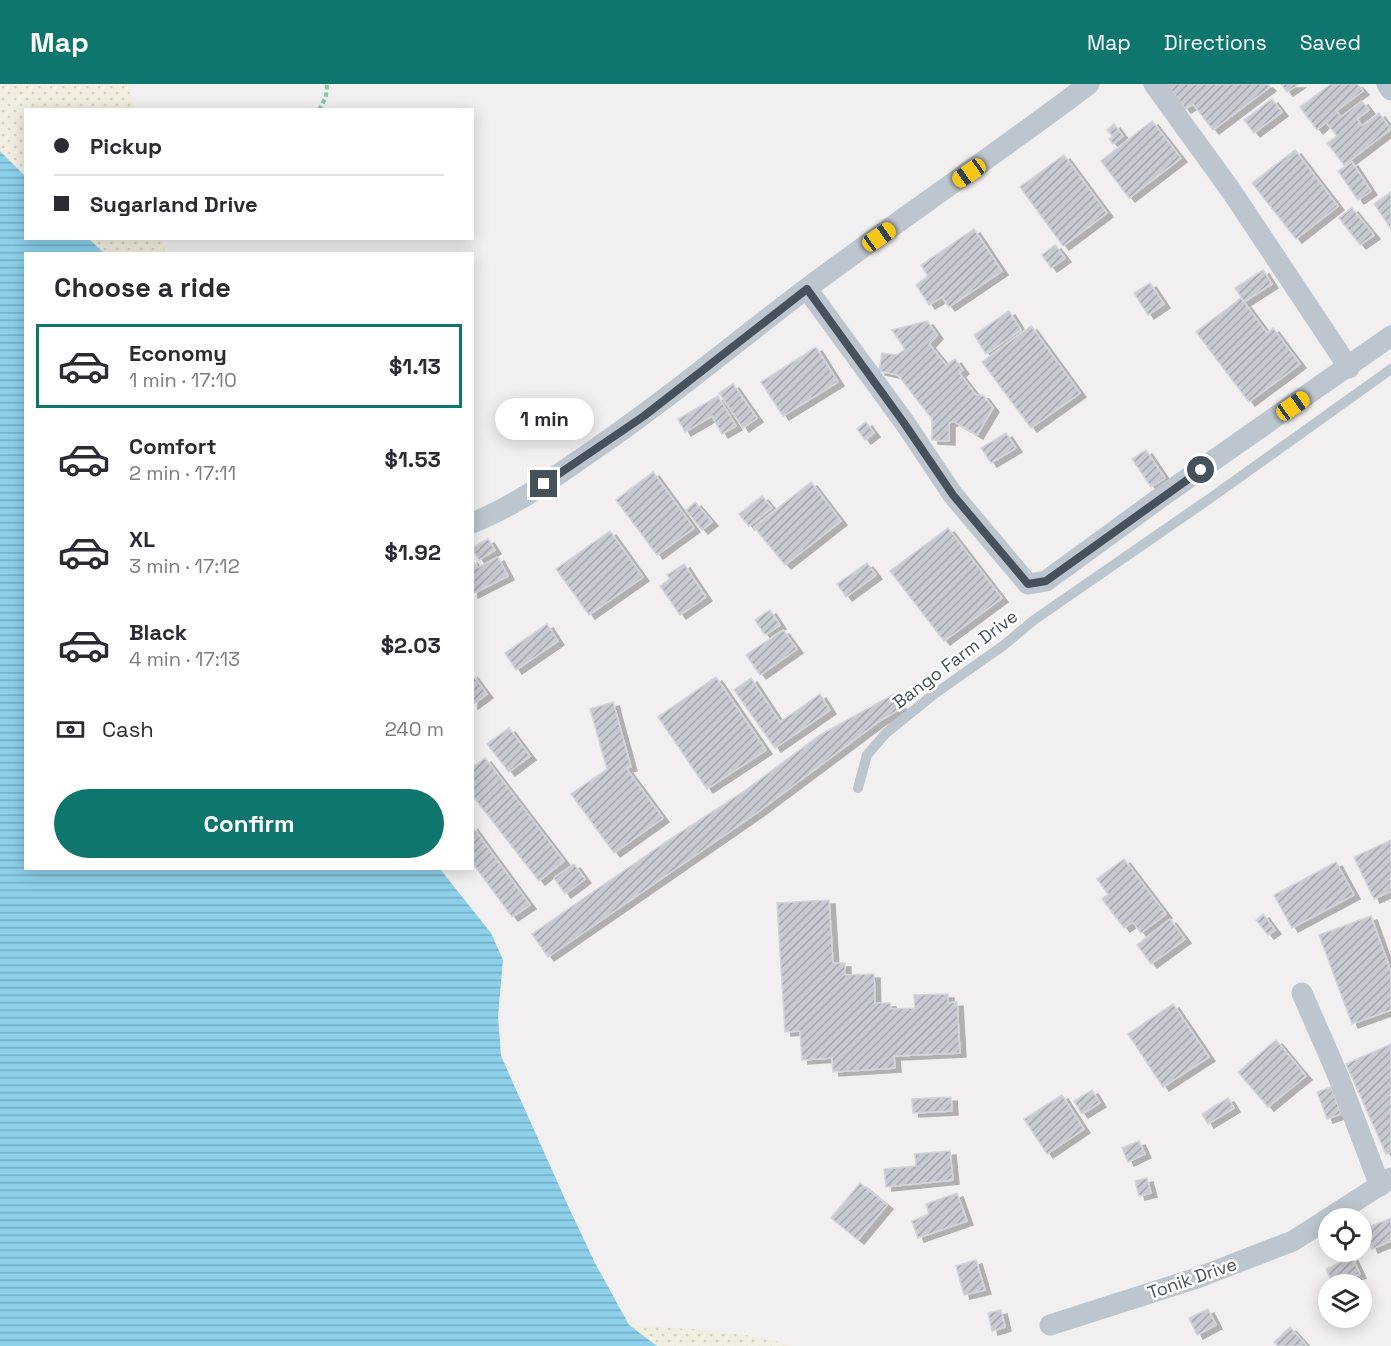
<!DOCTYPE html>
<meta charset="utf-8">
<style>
:root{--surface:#fff;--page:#f7f7f7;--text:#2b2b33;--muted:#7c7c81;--line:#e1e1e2;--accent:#0f766e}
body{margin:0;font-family:"Space Grotesk",sans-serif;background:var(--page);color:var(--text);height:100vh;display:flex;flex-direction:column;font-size:22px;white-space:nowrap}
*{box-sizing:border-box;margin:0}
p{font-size:20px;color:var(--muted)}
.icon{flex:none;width:33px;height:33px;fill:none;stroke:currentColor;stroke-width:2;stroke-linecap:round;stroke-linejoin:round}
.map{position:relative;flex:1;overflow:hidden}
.drawer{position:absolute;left:24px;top:168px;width:450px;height:618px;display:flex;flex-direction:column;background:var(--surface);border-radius:0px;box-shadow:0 3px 15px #0003}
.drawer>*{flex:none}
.guide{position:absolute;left:24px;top:24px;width:450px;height:132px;border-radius:0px;box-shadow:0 3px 15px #0003;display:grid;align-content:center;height:132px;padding:0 30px;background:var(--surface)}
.controls{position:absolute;left:1318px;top:1124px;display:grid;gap:12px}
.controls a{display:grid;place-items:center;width:54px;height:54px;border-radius:50%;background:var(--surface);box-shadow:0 3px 15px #0003;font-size:30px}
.end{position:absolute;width:27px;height:27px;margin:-14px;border:8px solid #47515c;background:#fff;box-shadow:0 0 0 3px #fff}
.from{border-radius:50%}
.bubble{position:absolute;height:42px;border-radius:21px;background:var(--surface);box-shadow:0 3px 15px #0003;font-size:20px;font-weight:600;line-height:42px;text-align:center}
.car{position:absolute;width:18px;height:36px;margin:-18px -9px;border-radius:8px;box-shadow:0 0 4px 2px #0007;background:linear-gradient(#f5c518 24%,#345 0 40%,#f5c518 0 76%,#345 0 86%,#f5c518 0)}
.guide b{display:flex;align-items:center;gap:21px;height:57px;font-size:22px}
.guide b+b{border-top:2px solid var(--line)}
.guide i{width:15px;height:15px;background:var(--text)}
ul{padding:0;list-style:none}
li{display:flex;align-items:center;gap:18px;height:84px;margin:0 12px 9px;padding:0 18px;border:3px solid transparent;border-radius:0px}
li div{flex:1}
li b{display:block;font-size:22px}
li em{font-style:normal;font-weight:600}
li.on{border-color:var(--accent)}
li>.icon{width:54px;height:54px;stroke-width:1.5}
h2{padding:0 30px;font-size:27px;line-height:72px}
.pay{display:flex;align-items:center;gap:15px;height:66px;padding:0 30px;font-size:22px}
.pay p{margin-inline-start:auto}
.primary-button{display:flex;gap:12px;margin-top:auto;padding:12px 30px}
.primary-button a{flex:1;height:69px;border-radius:36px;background:var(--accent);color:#fff;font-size:24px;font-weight:600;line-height:69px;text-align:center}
header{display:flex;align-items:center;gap:36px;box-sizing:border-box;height:84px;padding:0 30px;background:var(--accent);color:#fff}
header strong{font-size:28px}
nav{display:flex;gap:33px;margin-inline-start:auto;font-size:21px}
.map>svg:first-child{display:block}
.sand{fill:url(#sand-dots)}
.water{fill:url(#water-rules)}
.building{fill:url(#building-hatch);stroke:#d3d5da;stroke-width:1.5;filter:url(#shadow)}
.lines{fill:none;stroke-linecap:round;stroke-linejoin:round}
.path{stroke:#77cba7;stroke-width:4;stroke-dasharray:4.5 3;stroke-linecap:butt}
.lane{stroke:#bdc5ce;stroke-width:10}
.street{stroke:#bdc5ce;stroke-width:21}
.route{stroke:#47515c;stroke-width:8}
.labels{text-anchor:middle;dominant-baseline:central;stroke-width:5;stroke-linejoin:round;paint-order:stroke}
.street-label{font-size:18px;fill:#47515c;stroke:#fff}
</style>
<header>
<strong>Map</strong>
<nav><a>Map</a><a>Directions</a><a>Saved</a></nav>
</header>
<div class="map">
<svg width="1391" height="1262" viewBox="0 0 1391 1262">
<defs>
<pattern id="sand-dots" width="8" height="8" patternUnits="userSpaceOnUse" patternTransform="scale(1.5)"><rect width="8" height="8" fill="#f2eee0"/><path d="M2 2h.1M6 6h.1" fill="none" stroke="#d1cec3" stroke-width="1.8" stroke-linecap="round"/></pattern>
<pattern id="water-rules" width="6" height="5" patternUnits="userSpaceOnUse" patternTransform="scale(1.5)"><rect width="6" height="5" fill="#8cd0ea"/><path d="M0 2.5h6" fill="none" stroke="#74abc1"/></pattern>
<pattern id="building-hatch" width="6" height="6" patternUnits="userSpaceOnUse" patternTransform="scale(1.5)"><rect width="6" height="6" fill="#c9cad1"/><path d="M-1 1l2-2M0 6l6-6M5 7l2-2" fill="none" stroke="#a5a6ad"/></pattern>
<filter id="shadow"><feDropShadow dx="6" dy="4" stdDeviation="0" flood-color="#0004"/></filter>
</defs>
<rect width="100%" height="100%" fill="#f1efef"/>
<g class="sand">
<path d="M0,0H128L134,25L26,26L25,92L0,67Z"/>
<path d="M89,155H163L165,169H104Z"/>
<path d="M629,1241C682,1245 742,1246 793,1262H657Z"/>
</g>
<path class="water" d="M0,67L25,92L26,154L89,155L104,169L26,170V784L440,785L491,849L503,876L498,932L501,972L569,1124L595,1179L629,1241L657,1262H0Z"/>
<g class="building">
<path d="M1169,0H1267L1270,3L1213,46L1193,20L1185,25L1167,1Z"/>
<path d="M1281,0H1299L1287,8Z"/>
<path d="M1331,0H1357L1363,7L1336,27L1341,33L1362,17L1369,26L1357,35L1362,42L1379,29L1391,45L1344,81L1327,59L1337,52L1326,38L1317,46L1300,23Z"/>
<path d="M1272,15L1282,28L1254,49L1244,36Z"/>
<path d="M1152,37L1181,74L1129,114L1101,77Z"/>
<path d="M1114,40L1123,52L1113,60L1109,55L1113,53L1107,46Z"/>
<path d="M1295,66L1338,122L1296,155L1252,99Z"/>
<path d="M1064,71L1107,129L1063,162L1020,103Z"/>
<path d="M1352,78L1371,107L1358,116L1338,87Z"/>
<path d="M1391,108V145L1374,120Z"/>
<path d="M1352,124L1374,151L1360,161L1339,134Z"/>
<path d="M974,145L1002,187L949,223L942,213L929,221L916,201L928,192L921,181Z"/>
<path d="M1055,161L1065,174L1051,184L1042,171Z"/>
<path d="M1263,186L1272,200L1244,218L1235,204Z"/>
<path d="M1150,199L1164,220L1148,231L1134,209Z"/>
<path d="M1241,214L1267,249L1273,244L1300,280L1249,318L1196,248Z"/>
<path d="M1009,227L1021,246L986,270L974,251Z"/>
<path d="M927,237L937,251L929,260L946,281L955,275L963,286L959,289L976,311H983L993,324L977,351L953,337L949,339V357L932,356V335L898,291L879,287L882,269L897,271L905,265L892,246Z"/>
<path d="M1031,242L1080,309L1031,344L982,278Z"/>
<path d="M816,263L838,298L783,332L761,298Z"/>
<path d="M733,300L757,334L743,344L719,309Z"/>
<path d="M718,312L736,342L722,350L712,332L685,348L678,335Z"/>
<path d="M866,338L874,349L865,356L857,345Z"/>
<path d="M1006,349L1016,364L991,379L981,364Z"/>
<path d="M1146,366L1165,394L1151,403L1132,375Z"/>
<path d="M653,388L694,444L657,471L616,416Z"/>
<path d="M811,398L841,437L785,481L754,443Z"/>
<path d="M762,412L772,424L749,442L739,430Z"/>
<path d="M695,418L712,438L702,446L686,426Z"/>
<path d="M948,444L1002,514L944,557L890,487Z"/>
<path d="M610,447L643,493L589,531L556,485Z"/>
<path d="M488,455L495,466L479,476L472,464Z"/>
<path d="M498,473L508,492L472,510V476L477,484Z"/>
<path d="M867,479L876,491L846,513L837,500Z"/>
<path d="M684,480L706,513L680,531L660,502L670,495L667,491Z"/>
<path d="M770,526L780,541L765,551L755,536Z"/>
<path d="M547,540L558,557L516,586L505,569Z"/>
<path d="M783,546L797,565L760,591L746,571Z"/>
<path d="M472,590L487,610L472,621Z"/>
<path d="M716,593L766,666L707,705L658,633Z"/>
<path d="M751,594L780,638L820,610L830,626L775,664L734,606Z"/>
<path d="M894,610L902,624L881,636L758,728L548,873L532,850L670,755L743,708L820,651Z"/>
<path d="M613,618L631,683L626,684L663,734L614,769L571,710L607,685L590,625Z"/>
<path d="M509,644L530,672L509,688L487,660Z"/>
<path d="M485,674L564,777L539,797L472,711V684Z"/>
<path d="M472,742L530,821L512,833L472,778Z"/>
<path d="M1391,756V807L1374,815L1354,773Z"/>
<path d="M1124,775L1166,830L1141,849L1133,838L1124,844L1102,815L1108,810L1097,795Z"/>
<path d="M1336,778L1354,811L1292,844L1274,811Z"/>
<path d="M574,780L585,795L565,810L554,794Z"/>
<path d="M829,816L833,879H845V891L874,890L875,919H890L891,925L915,924L914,911L948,910V919L957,918L960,969L894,972L895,984L833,988L832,974L802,976L800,947L785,948L777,819Z"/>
<path d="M1263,830L1275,846L1268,851L1256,836Z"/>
<path d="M1371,832L1391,888V926L1352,940L1319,851Z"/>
<path d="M1170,835L1185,855L1151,880L1137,861Z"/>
<path d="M1173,920L1209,973L1163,1003L1128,950Z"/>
<path d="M1276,956L1306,992L1268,1023L1238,988Z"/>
<path d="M1391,960V1068L1386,1070L1346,980Z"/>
<path d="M1331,1003L1341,1030L1327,1035L1317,1008Z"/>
<path d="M1092,1006L1100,1019L1082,1030L1074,1017Z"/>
<path d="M1062,1011L1084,1045L1047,1070L1024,1035Z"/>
<path d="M951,1013L952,1027L913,1029L912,1015Z"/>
<path d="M1228,1014L1234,1024L1208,1040L1202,1030Z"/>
<path d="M1139,1057L1145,1070L1128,1078L1122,1064Z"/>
<path d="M950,1067L953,1096L886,1103L884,1085L916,1082L915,1070Z"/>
<path d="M1147,1094L1151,1109L1139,1112L1135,1097Z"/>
<path d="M860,1099L887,1121L858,1156L831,1134Z"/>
<path d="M957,1109L967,1137L918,1154L912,1137L929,1130L926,1120Z"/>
<path d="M1391,1134V1157L1372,1165L1364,1145Z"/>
<path d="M1352,1173L1360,1190L1333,1200L1326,1185Z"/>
<path d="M976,1176L985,1206L964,1211L956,1182Z"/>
<path d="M1208,1225L1216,1241L1197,1251L1189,1234Z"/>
<path d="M1001,1226L1005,1243L992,1247L988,1229Z"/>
<path d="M1290,1243L1307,1262H1278L1274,1258Z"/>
</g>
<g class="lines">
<path class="path" d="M319,26L326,13L327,0"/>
<path class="lane" d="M858,704L867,671L886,649L933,611L1004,561L1034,536L1212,413L1391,285"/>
<g class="street">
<path d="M1154,0L1232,108L1349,284"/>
<path d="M1387,0L1391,6"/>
<path d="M807,205L905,339L953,411L1028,500L1046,497L1164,411L1391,252"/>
<path d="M472,439C513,423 549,397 585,372C662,320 732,261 806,205C899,136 996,70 1089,0"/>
<path d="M1302,909L1339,994L1380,1102"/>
<path d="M1329,1134L1391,1094"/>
<path d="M1050,1241L1197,1194L1293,1157L1329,1134"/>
</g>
</g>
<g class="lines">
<path class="route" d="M544,400L644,332L807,205L904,339L953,411L1028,500L1046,497L1201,386"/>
</g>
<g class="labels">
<g class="street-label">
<text transform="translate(955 575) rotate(-37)">Bango Farm Drive</text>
<text transform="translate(1192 1194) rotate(-19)">Tonik Drive</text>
</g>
</g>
</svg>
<div class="controls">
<a><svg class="icon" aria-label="locate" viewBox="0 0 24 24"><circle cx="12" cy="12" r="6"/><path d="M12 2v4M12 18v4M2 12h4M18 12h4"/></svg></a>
<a><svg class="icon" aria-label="layers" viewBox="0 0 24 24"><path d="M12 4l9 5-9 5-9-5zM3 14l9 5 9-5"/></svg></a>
</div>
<i class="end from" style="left:1201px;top:386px"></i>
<i class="end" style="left:544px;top:400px"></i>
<div class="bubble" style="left:495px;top:314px;width:99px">1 min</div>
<i class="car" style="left:969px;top:89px;rotate:235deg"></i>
<i class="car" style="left:879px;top:153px;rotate:55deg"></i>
<i class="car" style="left:1293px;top:322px;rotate:55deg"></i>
<div class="guide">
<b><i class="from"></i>Pickup</b>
<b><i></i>Sugarland Drive</b>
</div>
<section class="drawer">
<h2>Choose a ride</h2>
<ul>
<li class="on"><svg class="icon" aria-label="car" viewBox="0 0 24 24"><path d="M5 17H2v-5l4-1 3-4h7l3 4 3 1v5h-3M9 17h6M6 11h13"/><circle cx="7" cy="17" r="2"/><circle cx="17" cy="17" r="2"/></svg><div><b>Economy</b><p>1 min · 17:10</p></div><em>$1.13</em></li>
<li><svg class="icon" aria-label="car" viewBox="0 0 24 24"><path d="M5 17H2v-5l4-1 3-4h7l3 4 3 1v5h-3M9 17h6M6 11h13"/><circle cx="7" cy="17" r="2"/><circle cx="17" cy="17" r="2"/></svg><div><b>Comfort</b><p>2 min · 17:11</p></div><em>$1.53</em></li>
<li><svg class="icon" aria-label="car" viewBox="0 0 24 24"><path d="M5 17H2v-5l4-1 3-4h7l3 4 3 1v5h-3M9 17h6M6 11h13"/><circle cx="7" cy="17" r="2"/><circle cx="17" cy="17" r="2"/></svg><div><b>XL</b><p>3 min · 17:12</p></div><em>$1.92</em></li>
<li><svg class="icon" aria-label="car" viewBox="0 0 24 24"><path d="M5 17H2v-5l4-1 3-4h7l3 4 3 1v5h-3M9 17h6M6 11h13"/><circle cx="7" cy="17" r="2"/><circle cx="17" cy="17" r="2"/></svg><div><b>Black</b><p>4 min · 17:13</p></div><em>$2.03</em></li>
</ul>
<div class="pay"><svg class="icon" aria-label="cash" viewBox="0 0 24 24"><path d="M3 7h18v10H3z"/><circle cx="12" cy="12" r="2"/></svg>Cash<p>240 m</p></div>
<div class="primary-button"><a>Confirm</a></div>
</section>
</div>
